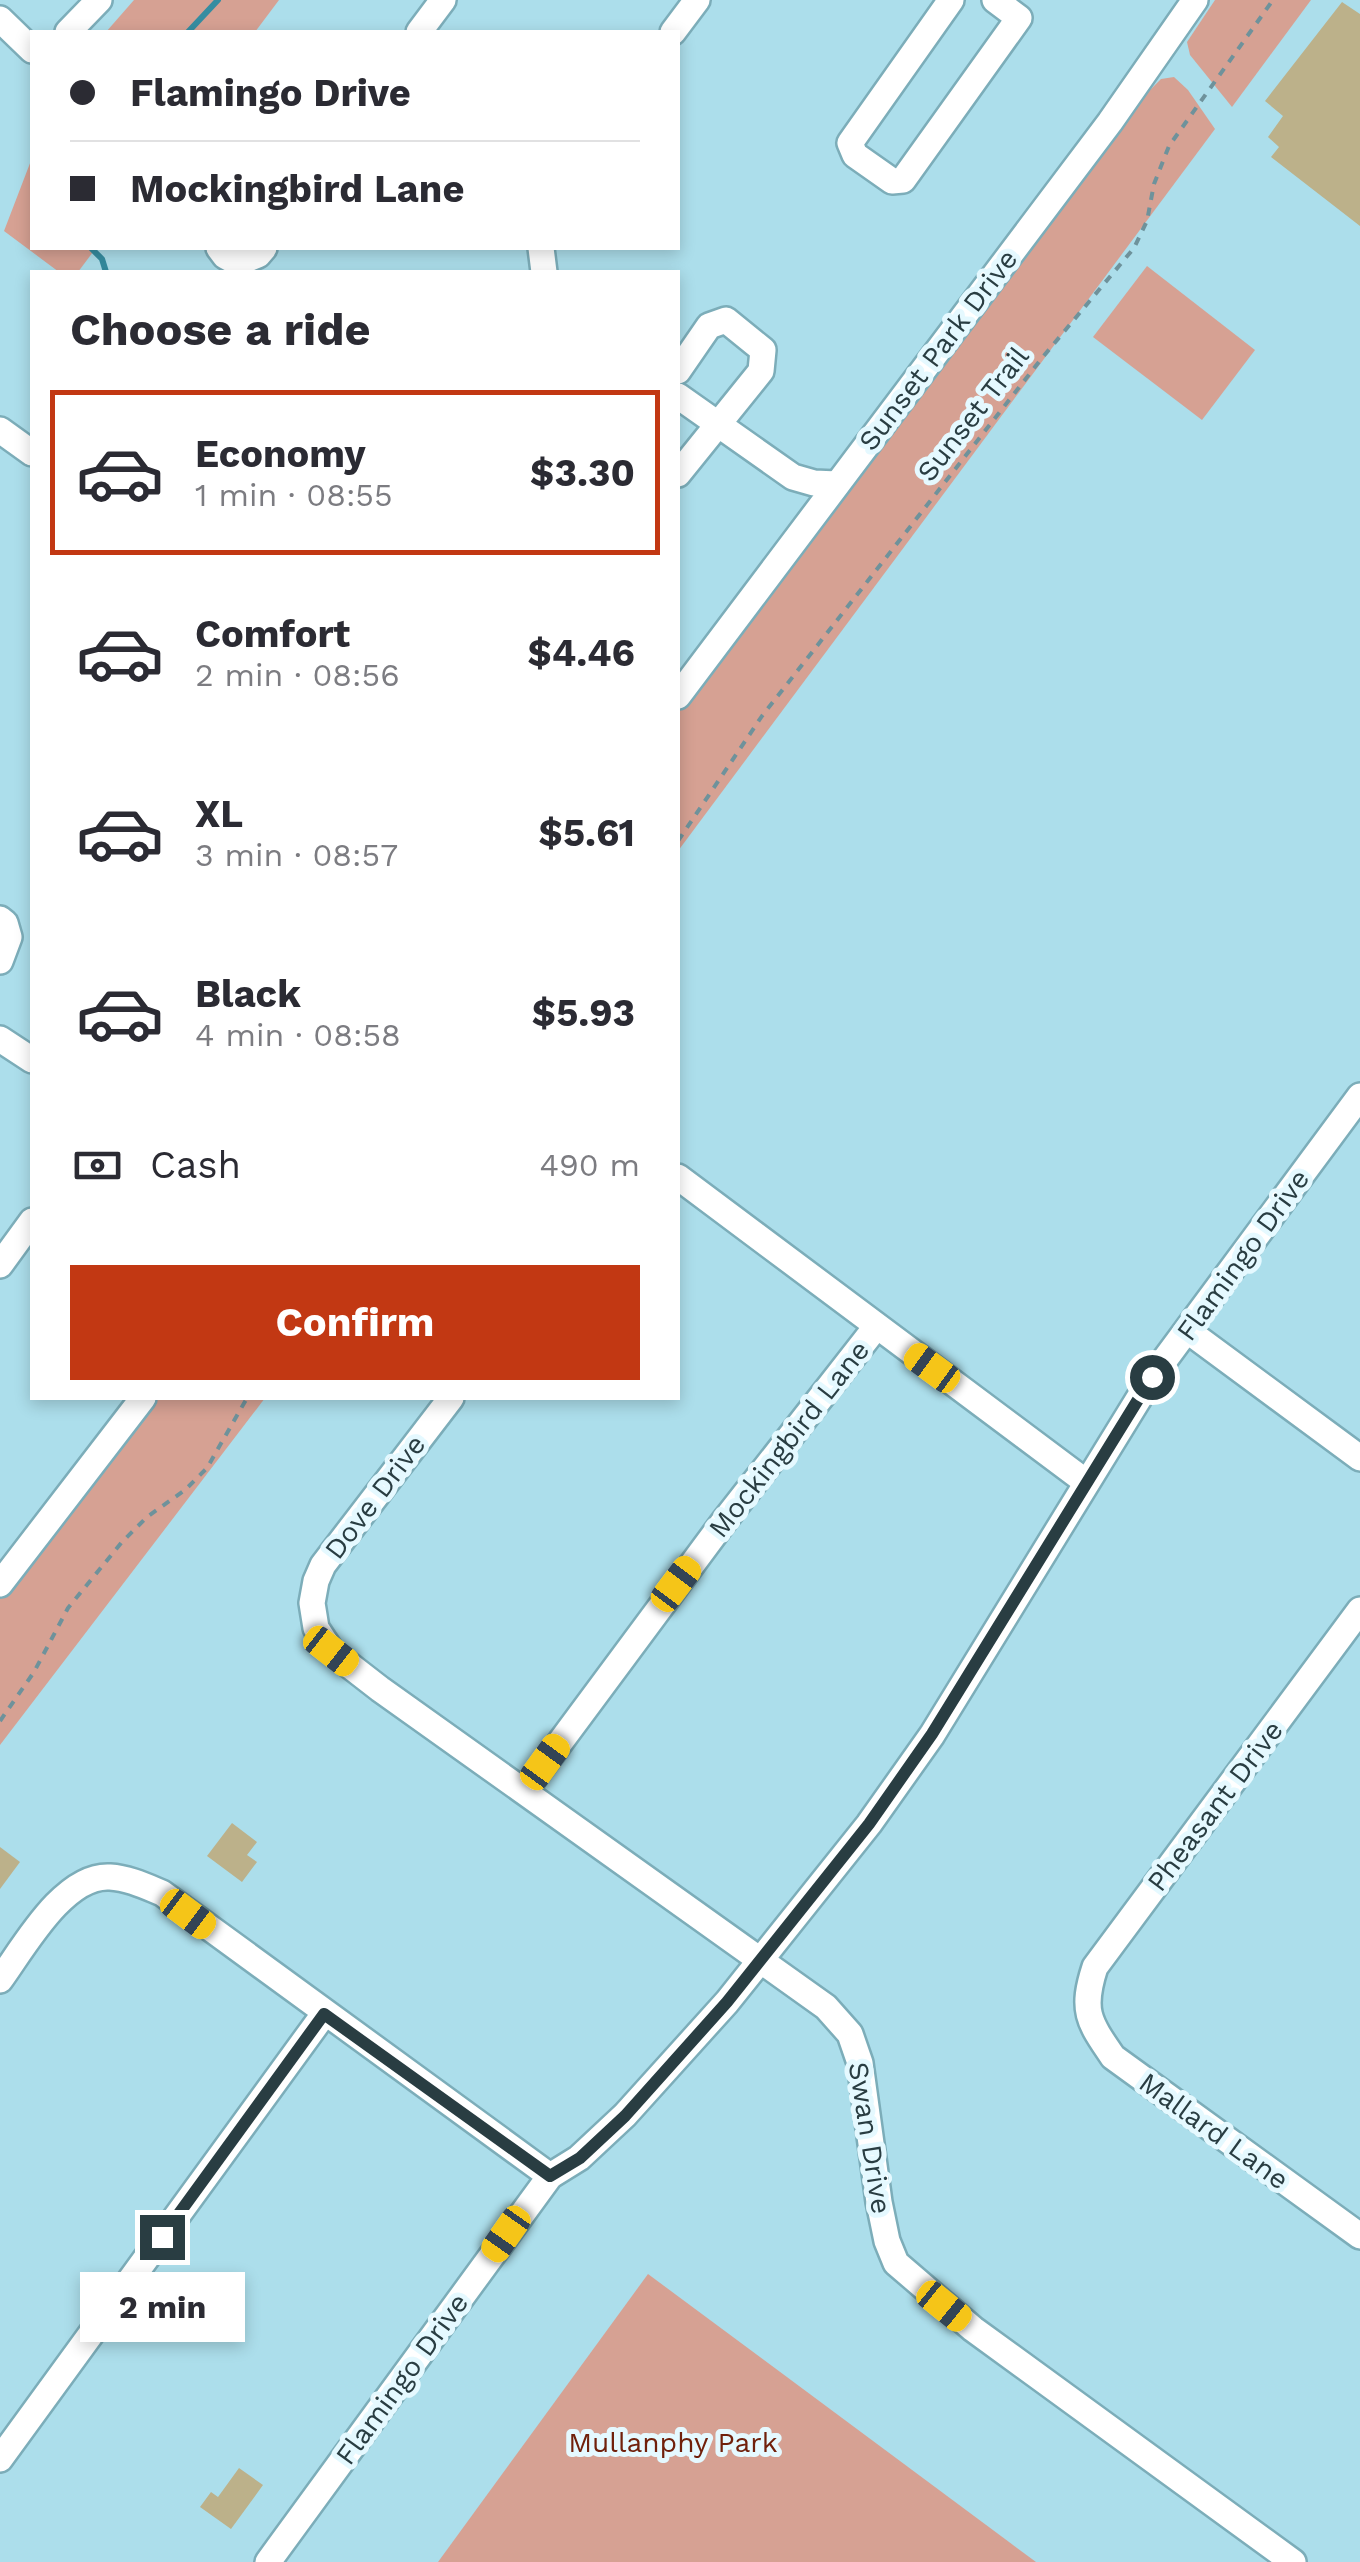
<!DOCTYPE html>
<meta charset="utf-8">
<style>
:root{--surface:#fff;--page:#f7f7f7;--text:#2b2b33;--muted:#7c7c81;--line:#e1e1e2;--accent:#c23813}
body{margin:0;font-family:"Work Sans",sans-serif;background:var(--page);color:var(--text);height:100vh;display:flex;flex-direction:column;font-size:38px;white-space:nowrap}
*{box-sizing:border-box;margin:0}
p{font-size:32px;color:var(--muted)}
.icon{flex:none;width:55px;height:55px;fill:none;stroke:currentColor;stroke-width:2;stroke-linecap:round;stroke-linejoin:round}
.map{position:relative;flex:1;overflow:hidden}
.side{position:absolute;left:30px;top:270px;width:650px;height:1130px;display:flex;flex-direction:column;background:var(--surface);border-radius:0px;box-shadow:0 5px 15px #0003}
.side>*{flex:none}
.guide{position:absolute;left:30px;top:30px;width:650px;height:220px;border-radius:0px;box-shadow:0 5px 15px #0003;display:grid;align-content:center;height:220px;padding:0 40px;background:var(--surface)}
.end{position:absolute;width:45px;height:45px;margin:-22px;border:12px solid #293d42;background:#fff;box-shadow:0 0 0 5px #fff}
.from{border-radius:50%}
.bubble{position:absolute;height:70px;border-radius:0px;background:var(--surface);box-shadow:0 5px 15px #0003;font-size:32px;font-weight:700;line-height:70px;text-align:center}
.car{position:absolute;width:30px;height:60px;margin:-30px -15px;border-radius:12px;box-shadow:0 0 8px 2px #0007;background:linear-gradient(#f5c518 24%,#345 0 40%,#f5c518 0 76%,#345 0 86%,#f5c518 0)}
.guide b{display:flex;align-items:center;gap:35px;height:95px;font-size:38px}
.guide b+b{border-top:2px solid var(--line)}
.guide i{width:25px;height:25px;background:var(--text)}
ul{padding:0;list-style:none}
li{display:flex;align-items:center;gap:30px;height:165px;margin:0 20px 15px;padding:0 20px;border:5px solid transparent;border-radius:0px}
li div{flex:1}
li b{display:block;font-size:38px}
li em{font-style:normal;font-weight:700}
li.current{border-color:var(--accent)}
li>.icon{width:90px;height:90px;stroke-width:1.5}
h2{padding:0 40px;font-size:45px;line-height:120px}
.pay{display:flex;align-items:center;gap:25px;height:110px;padding:0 40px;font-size:38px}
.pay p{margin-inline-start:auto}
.primary-button{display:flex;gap:20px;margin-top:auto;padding:20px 40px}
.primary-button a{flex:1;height:115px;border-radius:0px;background:var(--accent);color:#fff;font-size:40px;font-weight:700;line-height:115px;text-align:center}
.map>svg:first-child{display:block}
.green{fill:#d6a193}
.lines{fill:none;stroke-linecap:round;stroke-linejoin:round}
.stream{stroke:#358da1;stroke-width:6}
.building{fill:#bcb18a}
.minor-casing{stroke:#7cadb9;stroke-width:30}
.path{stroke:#6e929b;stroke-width:4;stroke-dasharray:8 8;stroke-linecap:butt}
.minor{stroke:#fff;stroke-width:25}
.route{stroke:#293d42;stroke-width:12}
.labels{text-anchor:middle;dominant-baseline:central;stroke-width:10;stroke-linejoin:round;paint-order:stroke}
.street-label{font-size:28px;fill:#293d42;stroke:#e5f9ff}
.park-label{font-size:28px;fill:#70200b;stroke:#e5f9ff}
</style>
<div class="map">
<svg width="1360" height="2562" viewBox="0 0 1360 2562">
<rect width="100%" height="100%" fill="#acdeeb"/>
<g class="green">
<path d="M134,0H279L255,32H106Z"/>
<path d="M1215,0H1311L1232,107L1190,55L1187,42Z"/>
<path d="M1174,77L1188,90L1215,129L678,851V709L1147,93L1161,79Z"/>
<path d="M32,158V248H96L78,272H59L4,231Z"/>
<path d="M1147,266L1255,350L1202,420L1093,337Z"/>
<path d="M154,1398H265L0,1745V1599Z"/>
<path d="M648,2274L1036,2562H438Z"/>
</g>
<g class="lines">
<g class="stream">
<path d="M188,32L218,0"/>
<path d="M91,248L102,259L106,272"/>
</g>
</g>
<g class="building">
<path d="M1342,2L1360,14V226L1271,157L1279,147L1268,137L1283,116L1265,101Z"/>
<path d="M232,1823L257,1842L247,1855L257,1862L242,1882L207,1856Z"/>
<path d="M0,1847L20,1862L0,1889Z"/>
<path d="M239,2468L263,2485L231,2529L200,2507L211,2492L218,2497Z"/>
</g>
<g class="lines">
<defs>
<g id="minor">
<path d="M951,0L850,143L855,155L892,181L903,180L1019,18L995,0"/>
<path d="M0,19L32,50"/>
<path d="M68,32L99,0"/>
<path d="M419,32L443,0"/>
<path d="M673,32L697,0"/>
<path d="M219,248L225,256L238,263L258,255L264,248"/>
<path d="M541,248L544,272"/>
<path d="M678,371L709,326L726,320L763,350L761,371L678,474"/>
<path d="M678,396L793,477L814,483L837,484"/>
<path d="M0,430L32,453"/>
<path d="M678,696L1110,122L1195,0"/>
<path d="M0,919L5,923L9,937L0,961"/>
<path d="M0,1039L32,1060"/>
<path d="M678,1177L1086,1482"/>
<path d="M0,1265L32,1221"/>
<path d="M1188,1331L1360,1458"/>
<path d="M451,1398L323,1565L316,1581L312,1603L316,1628L331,1651L380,1689L826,2007L850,2034L860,2063L879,2202L887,2241L896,2263L973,2329L1293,2562"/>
<path d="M0,1584L143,1398"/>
<path d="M1360,1610L1095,1967C1081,2010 1088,2021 1113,2057L1360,2236"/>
<path d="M524,1791L725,1520L876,1327"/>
<path d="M0,1980C24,1947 64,1874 110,1877C128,1878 145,1886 162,1893L550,2176"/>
<path d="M0,2459L324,2014"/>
<path d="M268,2562L550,2176L579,2158L625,2115L727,2002L869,1824L932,1735L1152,1377L1360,1096"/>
</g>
</defs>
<use href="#minor" class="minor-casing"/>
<g class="path">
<path d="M678,841L762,716L813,651L1042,358L1134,248L1147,221L1154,184L1169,146L1273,0"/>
<path d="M0,1721L34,1672L68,1608L122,1542L147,1517L185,1490L207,1468L247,1398"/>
</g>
<use href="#minor" class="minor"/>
</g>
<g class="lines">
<path class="route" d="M162,2237L324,2014L550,2176L580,2158L625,2116L727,2002L869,1824L932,1734L1152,1377"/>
</g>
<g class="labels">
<g class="street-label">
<text transform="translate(938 350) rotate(-53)">Sunset Park Drive</text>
<text transform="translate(973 414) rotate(-52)">Sunset Trail</text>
<text transform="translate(1243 1255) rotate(-54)">Flamingo Drive</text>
<text transform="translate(789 1439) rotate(-52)">Mockingbird Lane</text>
<text transform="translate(375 1497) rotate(-53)">Dove Drive</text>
<text transform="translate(1215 1806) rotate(-53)">Pheasant Drive</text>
<text transform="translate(1214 2131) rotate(36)">Mallard Lane</text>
<text transform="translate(870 2138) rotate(81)">Swan Drive</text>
<text transform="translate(402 2379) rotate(-54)">Flamingo Drive</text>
</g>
<g class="park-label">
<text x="673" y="2442">Mullanphy Park</text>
</g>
</g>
</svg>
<i class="end from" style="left:1152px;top:1377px"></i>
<i class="end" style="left:162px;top:2237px"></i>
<div class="bubble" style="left:80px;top:2272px;width:165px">2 min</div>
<i class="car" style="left:932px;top:1368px;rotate:306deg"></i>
<i class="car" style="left:676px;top:1584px;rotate:37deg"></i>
<i class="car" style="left:331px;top:1651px;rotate:128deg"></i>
<i class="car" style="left:545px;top:1762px;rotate:36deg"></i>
<i class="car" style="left:188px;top:1914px;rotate:127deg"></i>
<i class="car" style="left:506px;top:2234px;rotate:215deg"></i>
<i class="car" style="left:944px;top:2306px;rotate:129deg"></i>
<div class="guide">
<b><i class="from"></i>Flamingo Drive</b>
<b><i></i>Mockingbird Lane</b>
</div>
<section class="side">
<h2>Choose a ride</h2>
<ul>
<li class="current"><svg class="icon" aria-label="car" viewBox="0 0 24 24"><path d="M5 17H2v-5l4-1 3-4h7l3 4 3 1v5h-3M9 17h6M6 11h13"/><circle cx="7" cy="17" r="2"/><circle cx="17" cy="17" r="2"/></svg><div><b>Economy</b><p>1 min · 08:55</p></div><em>$3.30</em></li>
<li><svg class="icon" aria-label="car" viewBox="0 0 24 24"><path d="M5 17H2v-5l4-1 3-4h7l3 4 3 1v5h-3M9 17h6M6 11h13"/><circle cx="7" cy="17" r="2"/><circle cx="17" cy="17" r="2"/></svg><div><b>Comfort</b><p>2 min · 08:56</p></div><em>$4.46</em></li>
<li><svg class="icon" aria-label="car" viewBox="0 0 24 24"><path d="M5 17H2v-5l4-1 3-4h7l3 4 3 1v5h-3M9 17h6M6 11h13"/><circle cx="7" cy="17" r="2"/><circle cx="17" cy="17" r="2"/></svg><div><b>XL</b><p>3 min · 08:57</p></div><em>$5.61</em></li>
<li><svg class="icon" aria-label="car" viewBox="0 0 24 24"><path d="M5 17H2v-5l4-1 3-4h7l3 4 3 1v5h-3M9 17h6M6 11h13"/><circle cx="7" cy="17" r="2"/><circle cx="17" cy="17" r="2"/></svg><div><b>Black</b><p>4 min · 08:58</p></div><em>$5.93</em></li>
</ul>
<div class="pay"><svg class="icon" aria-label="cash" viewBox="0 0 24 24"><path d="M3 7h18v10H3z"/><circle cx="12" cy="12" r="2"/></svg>Cash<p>490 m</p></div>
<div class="primary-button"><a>Confirm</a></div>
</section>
</div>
